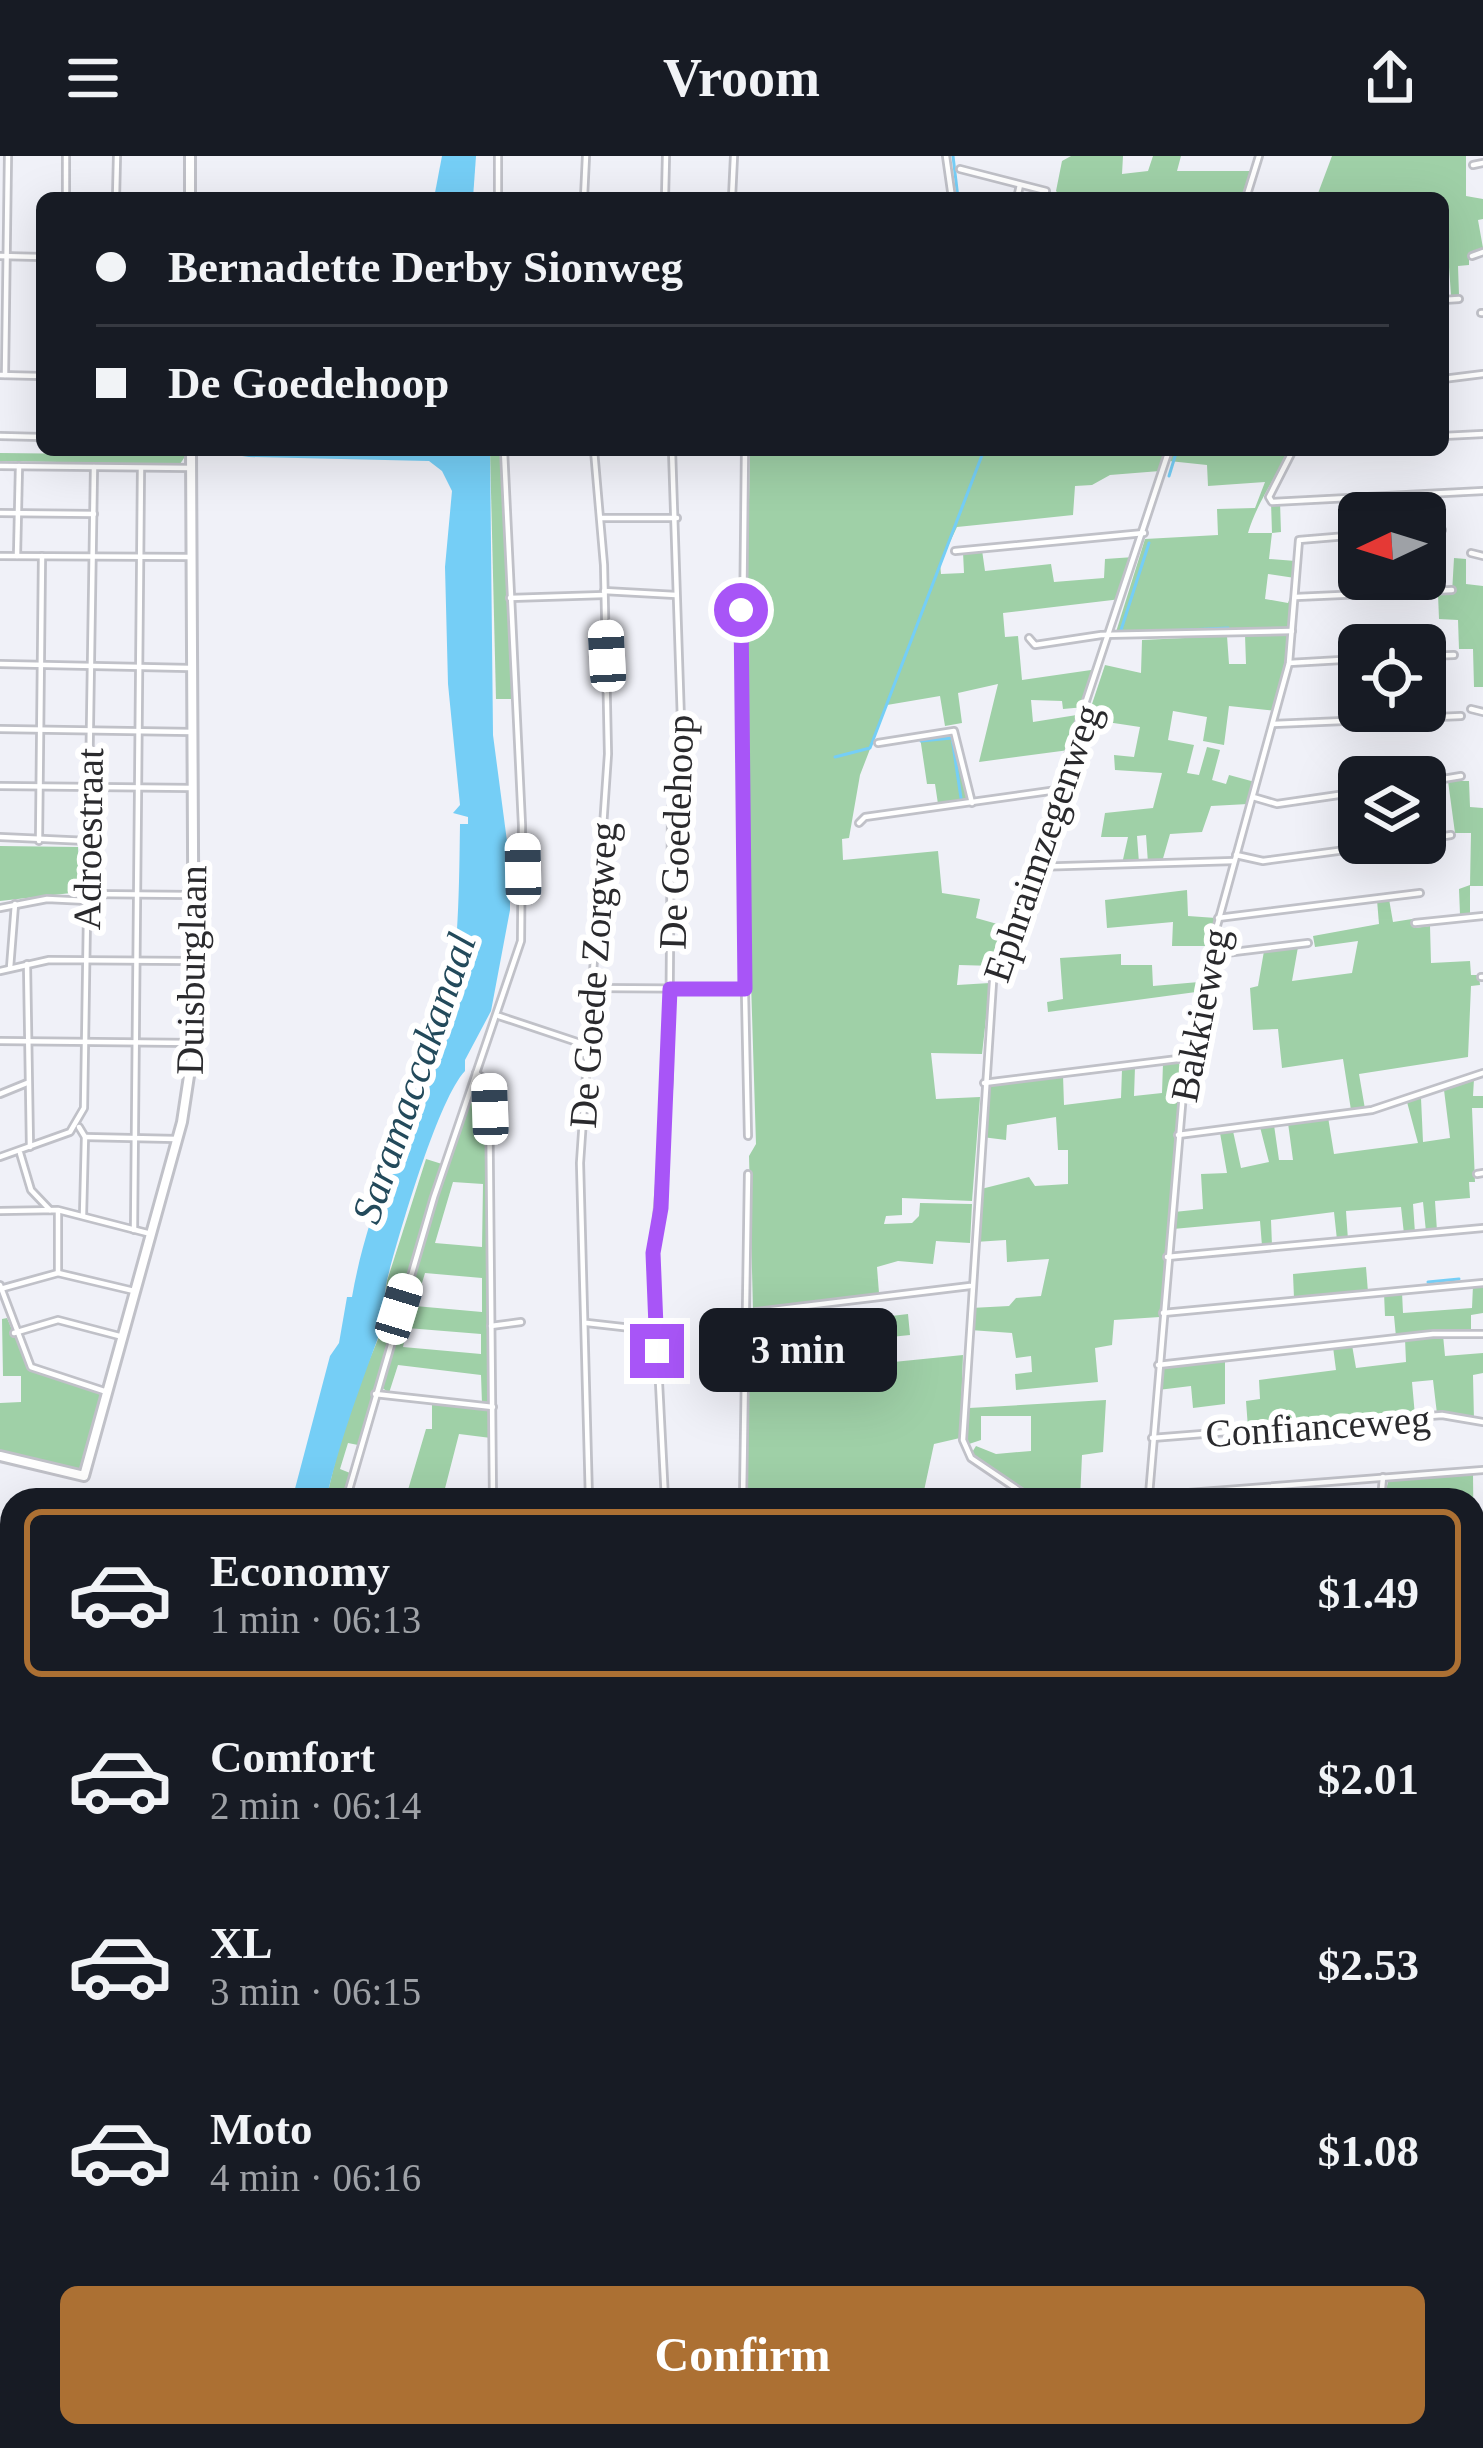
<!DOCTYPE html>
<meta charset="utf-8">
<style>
:root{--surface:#171b24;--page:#242831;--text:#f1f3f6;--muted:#9ea1a6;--line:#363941;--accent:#ac7033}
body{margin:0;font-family:"Times New Roman",serif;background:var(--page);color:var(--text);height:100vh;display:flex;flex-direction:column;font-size:45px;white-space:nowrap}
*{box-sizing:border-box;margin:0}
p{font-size:39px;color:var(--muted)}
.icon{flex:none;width:66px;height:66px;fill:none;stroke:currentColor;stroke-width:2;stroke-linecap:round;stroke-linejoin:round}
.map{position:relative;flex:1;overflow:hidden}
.drawer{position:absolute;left:0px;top:1332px;width:1485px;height:960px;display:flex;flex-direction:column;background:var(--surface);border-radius:36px 36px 0 0;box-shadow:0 12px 48px #0002}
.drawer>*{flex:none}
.banner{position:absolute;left:36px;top:36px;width:1413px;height:264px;border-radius:18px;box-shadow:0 12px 48px #0002;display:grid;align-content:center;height:264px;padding:0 60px;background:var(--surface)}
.needle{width:78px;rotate:266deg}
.controls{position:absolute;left:1338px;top:336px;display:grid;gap:24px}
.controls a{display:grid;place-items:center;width:108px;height:108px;border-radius:18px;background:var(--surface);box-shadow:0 12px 48px #0002;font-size:60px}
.end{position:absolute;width:54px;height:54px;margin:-27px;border:15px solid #a855f7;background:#fff;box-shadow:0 0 0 6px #fff}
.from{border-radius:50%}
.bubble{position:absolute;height:84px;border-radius:18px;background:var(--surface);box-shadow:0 12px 48px #0002;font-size:39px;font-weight:700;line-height:84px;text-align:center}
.car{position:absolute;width:36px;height:72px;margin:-36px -18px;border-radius:15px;box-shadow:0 0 9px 3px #0007;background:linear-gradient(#fff 24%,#345 0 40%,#fff 0 76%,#345 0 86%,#fff 0)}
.banner b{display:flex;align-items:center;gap:42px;height:114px;font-size:45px}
.banner b+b{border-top:3px solid var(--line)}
.banner i{width:30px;height:30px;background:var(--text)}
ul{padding:21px 0 0;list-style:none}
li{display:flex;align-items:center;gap:36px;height:168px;margin:0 24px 18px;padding:0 36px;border:6px solid transparent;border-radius:18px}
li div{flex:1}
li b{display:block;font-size:45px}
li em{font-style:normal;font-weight:700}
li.on{border-color:var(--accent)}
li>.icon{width:108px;height:108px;stroke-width:1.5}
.cta{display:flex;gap:24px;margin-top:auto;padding:24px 60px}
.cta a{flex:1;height:138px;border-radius:18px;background:var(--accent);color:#fff;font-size:48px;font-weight:700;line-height:138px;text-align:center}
header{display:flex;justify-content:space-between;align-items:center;height:156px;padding:0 60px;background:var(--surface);font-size:54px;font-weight:700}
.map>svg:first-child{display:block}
.green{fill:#9fd0a7;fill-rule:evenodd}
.water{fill:#75cef6}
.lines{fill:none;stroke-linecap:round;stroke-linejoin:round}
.stream{stroke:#75cef6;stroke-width:3}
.street-casing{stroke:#c0c1c8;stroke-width:10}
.secondary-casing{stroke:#c0c1c8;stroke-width:14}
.street{stroke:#fff;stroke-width:4.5}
.secondary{stroke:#fff;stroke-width:8}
.route{stroke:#a855f7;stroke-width:15}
.labels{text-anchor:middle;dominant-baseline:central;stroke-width:12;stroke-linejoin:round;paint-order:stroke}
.street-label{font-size:39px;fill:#2a2a2d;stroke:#fff}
.water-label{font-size:42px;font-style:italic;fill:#234a5b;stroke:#fff}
</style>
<header><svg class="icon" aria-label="menu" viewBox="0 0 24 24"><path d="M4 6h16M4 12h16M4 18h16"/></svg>Vroom<svg class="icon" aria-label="share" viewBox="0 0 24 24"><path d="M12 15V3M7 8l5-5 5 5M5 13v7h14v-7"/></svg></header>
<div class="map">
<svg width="1483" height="2292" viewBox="0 0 1483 2292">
<rect width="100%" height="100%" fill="#f0f1f8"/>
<g class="green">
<path d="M1071,0H1123L1122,18L1148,15L1153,0H1181L1177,15H1251L1243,42H1062L1056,35L1062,5Z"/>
<path d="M1332,0H1466V40L1483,43V63L1478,64L1483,92L1469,99V109L1458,110L1459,139H1451L1449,111H1443V42H1301L1317,40Z"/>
<path d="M490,294H502L512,543H496Z"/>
<path d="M750,294H1167L1160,315L1110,319L1092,329L1075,330L1073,359L957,371L940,407L941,418L964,417L963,396L982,394L985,415L1051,408L1054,426L1104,422L1105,403L1134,401L1121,443L1003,457L1005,481L1018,480L1022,524L1098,513L1085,551L1063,553L1062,545L1031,544L1033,566L1083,558L1069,594L979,606L998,528L958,537L962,567L945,570L940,540L887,549L860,619L849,682L842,683L843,704L938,695L942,737L980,743L976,762L1008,771L995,810L959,809L957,829L990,827L982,898L931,897L936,943L980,941L972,1045L902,1042V1059L886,1060L884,1068L912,1067L919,1060L920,1047L972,1048L970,1087L936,1085L933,1108L898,1105L877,1111L879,1137L753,1153L749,1000L756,988L744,599Z"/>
<path d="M1173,294H1290C1275,322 1256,349 1248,377H1272L1271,346H1280L1281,376L1272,377L1269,403L1296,405L1295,422L1268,418L1265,443L1288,447L1293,433L1289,471L1124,480L1116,476L1145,383L1218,379L1217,353L1255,352L1265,326L1208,330L1207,309L1169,305Z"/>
<path d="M0,297L186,299L180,308H171L0,305Z"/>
<path d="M1454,402L1466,403V428L1483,430V531H1474L1473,493H1459L1458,464L1439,463L1438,438L1452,437Z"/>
<path d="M1281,477L1289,480L1276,555L1229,550L1224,589L1203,585L1207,561L1173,555L1168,584L1194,589L1187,617L1199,619L1207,591L1220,594L1212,624L1226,628L1229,619L1255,626L1248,648L1211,650L1202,676L1170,678L1162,706L1148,707L1146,679L1137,680L1139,707L1122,708L1128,681H1101L1105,657L1153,652L1162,617L1115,614L1114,599L1134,601L1140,571L1087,563L1105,509L1141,517L1142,484L1227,480L1229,508H1246L1245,479Z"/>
<path d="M949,577L968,645L938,648L935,628H927L920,581Z"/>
<path d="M1448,625H1469L1470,651L1483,652V730H1470V758L1460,759L1459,733L1470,729L1471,677H1455Z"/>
<path d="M0,690L78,691L80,736L0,745Z"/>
<path d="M1187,734L1188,760L1216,762L1209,790H1172L1173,766L1107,772L1105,744Z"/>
<path d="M1389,743L1393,766L1412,763L1414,772L1430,770L1431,807L1470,805L1471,819H1479L1480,829L1471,830L1468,901L1359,918L1365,953L1351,954L1343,903L1282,912L1278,873L1253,874L1250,832L1258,830L1264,795L1298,791L1292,825L1352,817L1358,785L1315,791L1313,780L1379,768L1377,744Z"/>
<path d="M1121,798V809H1152L1153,830L1199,826L1196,836L1048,856L1047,846L1063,843L1060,802Z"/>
<path d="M1176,904L1182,912L1160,1161L1114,1164L1112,1189L1095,1192L1098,1226L1016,1234L1015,1218L1032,1216L1031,1200L1016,1202L1012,1177L970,1174L971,1152L1009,1150L1016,1142L1041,1140L1049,1103L1007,1106L1006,1084L975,1086L981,1033L1029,1021L1035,1030L1068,1028V994H1058L1056,961L1007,969L1006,984L982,981L986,930L1063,919L1064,949L1121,942L1122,913L1135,911L1134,940L1162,937L1163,907Z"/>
<path d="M1474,923L1473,940H1483V952H1472L1475,1026H1469L1470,1042L1435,1045L1437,1075L1426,1076L1423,1046L1413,1048L1415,1077L1404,1078L1401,1051L1346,1055L1348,1084H1337L1334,1056L1271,1064L1272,1090H1262L1260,1065L1173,1073L1174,1056L1203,1053L1201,1018L1227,1017L1220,977L1233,975L1241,1012L1269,1006L1260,971L1274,969L1279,1004H1293L1288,967L1328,961L1334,998L1418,987L1407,946L1421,942L1423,986L1450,982L1444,934Z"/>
<path d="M467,945L488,955V1247L482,1248L481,1219L398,1209L389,1237L380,1230ZM453,1026L483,1028L482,1091L435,1087ZM425,1117L482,1122V1156L415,1150ZM407,1172L481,1178V1198L403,1191Z"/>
<path d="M426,1003L442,1008L358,1289L348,1287L340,1313L350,1317L342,1344H326L346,1260L381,1176L387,1125Z"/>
<path d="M1366,1111L1368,1136L1294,1142L1293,1118Z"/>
<path d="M1483,1128V1157L1471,1159V1177L1396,1181L1394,1160H1385L1384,1137L1402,1136L1403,1157L1472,1152L1473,1129Z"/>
<path d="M908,1158L910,1179L823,1188L824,1213L963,1199L960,1282L934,1288L922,1344H745L749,1177Z"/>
<path d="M7,1162L29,1213L103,1238L80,1313L0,1296V1247L21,1246V1220H3L2,1163Z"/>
<path d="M1443,1179L1445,1200L1483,1197V1217L1473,1219L1474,1264L1437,1258L1433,1224L1412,1226L1415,1260L1248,1272L1246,1245L1260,1243L1259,1224L1336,1214L1333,1191L1352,1189L1356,1212L1406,1206L1405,1183Z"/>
<path d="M1225,1203V1248L1193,1252L1191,1230L1158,1234L1160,1210Z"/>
<path d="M1106,1244L1103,1296L1082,1299L1080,1344H1039L971,1298L976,1290L996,1298L1031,1295V1260H981V1284L969,1288L965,1284L969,1252Z"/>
<path d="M432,1245L490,1253L491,1282L459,1278L442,1344H405L426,1273H432Z"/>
<path d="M1473,1317L1474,1422H1473V1344H1383L1389,1323Z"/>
<path d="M0,1476L12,1480V1613L0,1659Z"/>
<path d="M1473,1479L1483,1481V1492L1476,1490L1474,1501L1483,1505L1482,1614L1483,1623V2008H1482V1993L1473,1995V1969L1483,1967L1482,1940H1473V1717L1478,1716V1642L1473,1641Z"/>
<path d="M371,2280H499V2292H374Z"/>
<path d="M856,2280H880L882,2290L909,2287V2280H1096V2292H857Z"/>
</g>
<g class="water">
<path d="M442,0H476L473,42H434Z"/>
<path d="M201,294H490L493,579L510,708V754L491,855L465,904V915C438,943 398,1081 387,1124C383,1142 386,1162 379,1179C358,1237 340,1284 326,1344H292L330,1200L339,1187L347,1141H352C364,1070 396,994 419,922L428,902L437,906L442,896L439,889C459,822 459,738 460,668H468V661L453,657L460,649L448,528L445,411L452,335L442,315L429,305L249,301Z"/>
</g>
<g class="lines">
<g class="stream">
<path d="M953,0L958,42"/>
<path d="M1169,320L1177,294"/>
<path d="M1125,476L1121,474L1149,387"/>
<path d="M1146,476L1228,472"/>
<path d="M921,585L952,582L961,642"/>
<path d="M835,601L870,592L984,294"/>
<path d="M1428,1126L1459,1123"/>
</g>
<defs>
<g id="street">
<path d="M946,0L952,42"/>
<path d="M1473,9L1483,7"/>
<path d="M960,13L1046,35"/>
<path d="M66,42V0"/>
<path d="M116,42L117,0"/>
<path d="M498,42V0"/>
<path d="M584,42L586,0"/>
<path d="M665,42L666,0"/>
<path d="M732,42L734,0"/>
<path d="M1017,42L1020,29"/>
<path d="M1246,42L1259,0"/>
<path d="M0,100L42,101"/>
<path d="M1472,100L1483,96"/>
<path d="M1443,144L1459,143"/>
<path d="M1481,157H1483"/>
<path d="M0,219L42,220"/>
<path d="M5,219L8,0"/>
<path d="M1443,223L1483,218"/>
<path d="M0,280L42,281"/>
<path d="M1443,280L1483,278"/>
<path d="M745,294L741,648L748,980"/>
<path d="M1293,294L1269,341L1272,346L1483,335"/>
<path d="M0,310L192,312"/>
<path d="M0,357L94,358"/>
<path d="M601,362H677"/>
<path d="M1425,374H1442"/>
<path d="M955,395L1144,377"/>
<path d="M1471,397L1483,400"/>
<path d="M0,400L192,401"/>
<path d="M17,400L19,310"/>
<path d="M604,435L676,439"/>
<path d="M1296,441L1452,434"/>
<path d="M510,442L604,439"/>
<path d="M1029,482L1035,489L1101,479L1292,475"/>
<path d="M1425,500L1454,499"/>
<path d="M1289,507L1359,503"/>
<path d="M0,508L189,512"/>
<path d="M1471,553L1483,556"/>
<path d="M1273,568L1461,560"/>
<path d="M0,573L192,576"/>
<path d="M878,587L954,575L972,647"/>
<path d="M1425,626L1461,620"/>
<path d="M0,630L192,632"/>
<path d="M1253,641L1277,648L1359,636"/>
<path d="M859,667L865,661L1057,634"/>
<path d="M0,681L88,685"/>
<path d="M1425,683L1451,679"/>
<path d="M39,685L42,400"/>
<path d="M1236,699L1263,705L1398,687"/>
<path d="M1032,711L1234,705"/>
<path d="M88,738L190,739"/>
<path d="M0,752L47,743L88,745"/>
<path d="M1218,762L1420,737"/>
<path d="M1415,767L1483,760"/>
<path d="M1209,799L1308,787"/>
<path d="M27,808L30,991"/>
<path d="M10,812L15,748"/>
<path d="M0,815L49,804L191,805"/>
<path d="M1481,821H1483"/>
<path d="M593,832L743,833"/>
<path d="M499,860L589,890"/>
<path d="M0,885L194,887"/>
<path d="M476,917L489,927L493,1344"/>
<path d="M984,927L1186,902"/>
<path d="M0,938L27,927"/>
<path d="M79,971L85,981L83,1059"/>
<path d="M1178,979L1372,954L1483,917"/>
<path d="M85,981L176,983"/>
<path d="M20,997L31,1034L50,1054"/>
<path d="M0,1001L70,976L84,952L94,311"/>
<path d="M1477,1018L1483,1017"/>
<path d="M0,1055L58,1054L151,1078"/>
<path d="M134,1074L141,312"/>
<path d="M1167,1101L1483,1072"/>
<path d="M58,1117V1056"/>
<path d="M0,1129L31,1211L107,1236"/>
<path d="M0,1133L58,1117L134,1135"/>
<path d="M756,1156L970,1130"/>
<path d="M1163,1157L1483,1127"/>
<path d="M587,1167L658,1175"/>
<path d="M491,1170L521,1166"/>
<path d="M14,1177L58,1164L123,1181"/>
<path d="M1158,1209L1433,1178H1483"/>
<path d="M375,1238L493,1251"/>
<path d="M1152,1282L1442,1259L1483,1266"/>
<path d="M1149,1339L1186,902L1209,799L1289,507L1299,384L1359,379"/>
<path d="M346,1344L434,1041L521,785L522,669L504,294"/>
<path d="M589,1344L580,1007L608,598L604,409L594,294"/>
<path d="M665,1344L653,1109L669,923L671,656L681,565L672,294"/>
<path d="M743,1344L748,1018"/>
<path d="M1033,1344L971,1302L963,1284L993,826L1169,294"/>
<path d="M1098,1344L1483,1314"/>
<path d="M1381,1344L1383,1321"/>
<path d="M0,1473L12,1478"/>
<path d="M0,1669L12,1623"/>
<path d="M0,1706L12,1708"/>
<path d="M0,1890L12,1940"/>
<path d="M1473,1966H1477"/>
<path d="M0,1996L12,1993"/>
<path d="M1473,2025H1476"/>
<path d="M1473,2069L1480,2068"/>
<path d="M1473,2135L1482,2134"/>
<path d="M1480,2170L1483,2292"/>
<path d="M0,2255L12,2245"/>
<path d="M368,2280L371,2292"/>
<path d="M501,2280L502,2292"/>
<path d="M558,2280V2292"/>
<path d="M613,2280V2292"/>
<path d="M774,2280L775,2292"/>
<path d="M1312,2280V2292"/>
<path d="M131,2292L132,2280"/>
<path d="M678,2292V2280"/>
<path d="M1146,2292L1147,2280"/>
</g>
<g id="secondary">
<path d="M190,42V0"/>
<path d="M0,1300L84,1320L182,966L194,887L191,294"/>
</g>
</defs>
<use href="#street" class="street-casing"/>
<use href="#secondary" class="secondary-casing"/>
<use href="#street" class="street"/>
<use href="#secondary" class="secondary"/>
</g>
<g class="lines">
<path class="route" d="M657,1195L653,1097L661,1052L670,833H745L741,454"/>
</g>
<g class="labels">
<g class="street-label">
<text transform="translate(676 676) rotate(-88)">De Goedehoop</text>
<text transform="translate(88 683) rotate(-89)">Adroestraat</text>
<text transform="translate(1042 687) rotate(-71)">Ephraimzegenweg</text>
<text transform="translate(191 814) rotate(-89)">Duisburglaan</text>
<text transform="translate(593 819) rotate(-86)">De Goede Zorgweg</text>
<text transform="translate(1200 859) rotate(-79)">Bakkieweg</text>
<text transform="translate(1318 1270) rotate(-4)">Confianceweg</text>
</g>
<g class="water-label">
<text transform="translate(414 922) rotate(-71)">Saramaccakanaal</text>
</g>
</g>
</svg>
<div class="controls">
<a><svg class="needle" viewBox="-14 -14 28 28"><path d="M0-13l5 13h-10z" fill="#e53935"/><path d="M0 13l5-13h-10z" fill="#9ea1a6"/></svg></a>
<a><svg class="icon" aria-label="locate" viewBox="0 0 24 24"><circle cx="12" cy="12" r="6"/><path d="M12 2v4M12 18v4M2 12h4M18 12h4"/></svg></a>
<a><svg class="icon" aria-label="layers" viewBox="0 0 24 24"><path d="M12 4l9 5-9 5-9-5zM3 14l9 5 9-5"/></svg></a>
</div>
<i class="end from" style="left:741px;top:454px"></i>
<i class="end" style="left:657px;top:1195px"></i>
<div class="bubble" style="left:699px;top:1152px;width:198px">3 min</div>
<i class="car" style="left:607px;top:500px;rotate:357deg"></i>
<i class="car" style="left:523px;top:713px;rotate:359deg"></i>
<i class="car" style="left:490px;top:953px;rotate:358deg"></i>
<i class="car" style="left:399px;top:1153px;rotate:17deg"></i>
<div class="banner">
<b><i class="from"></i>Bernadette Derby Sionweg</b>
<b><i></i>De Goedehoop</b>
</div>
<section class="drawer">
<ul>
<li class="on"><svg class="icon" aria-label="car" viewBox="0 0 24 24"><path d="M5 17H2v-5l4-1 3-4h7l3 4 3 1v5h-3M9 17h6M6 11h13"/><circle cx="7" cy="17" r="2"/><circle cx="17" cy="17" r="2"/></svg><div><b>Economy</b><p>1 min · 06:13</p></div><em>$1.49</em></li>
<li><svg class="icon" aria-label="car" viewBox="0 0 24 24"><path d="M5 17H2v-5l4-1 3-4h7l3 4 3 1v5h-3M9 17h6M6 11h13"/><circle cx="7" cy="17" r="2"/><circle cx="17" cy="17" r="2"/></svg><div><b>Comfort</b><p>2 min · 06:14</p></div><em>$2.01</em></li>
<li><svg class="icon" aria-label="car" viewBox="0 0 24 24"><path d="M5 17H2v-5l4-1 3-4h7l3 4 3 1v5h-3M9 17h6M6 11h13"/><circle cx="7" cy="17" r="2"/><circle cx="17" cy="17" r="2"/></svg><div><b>XL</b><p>3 min · 06:15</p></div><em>$2.53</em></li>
<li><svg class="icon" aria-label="car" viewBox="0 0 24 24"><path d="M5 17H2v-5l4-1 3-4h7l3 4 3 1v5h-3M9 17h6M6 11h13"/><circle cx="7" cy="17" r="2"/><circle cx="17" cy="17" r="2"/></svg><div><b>Moto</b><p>4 min · 06:16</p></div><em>$1.08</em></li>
</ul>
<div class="cta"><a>Confirm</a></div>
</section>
</div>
